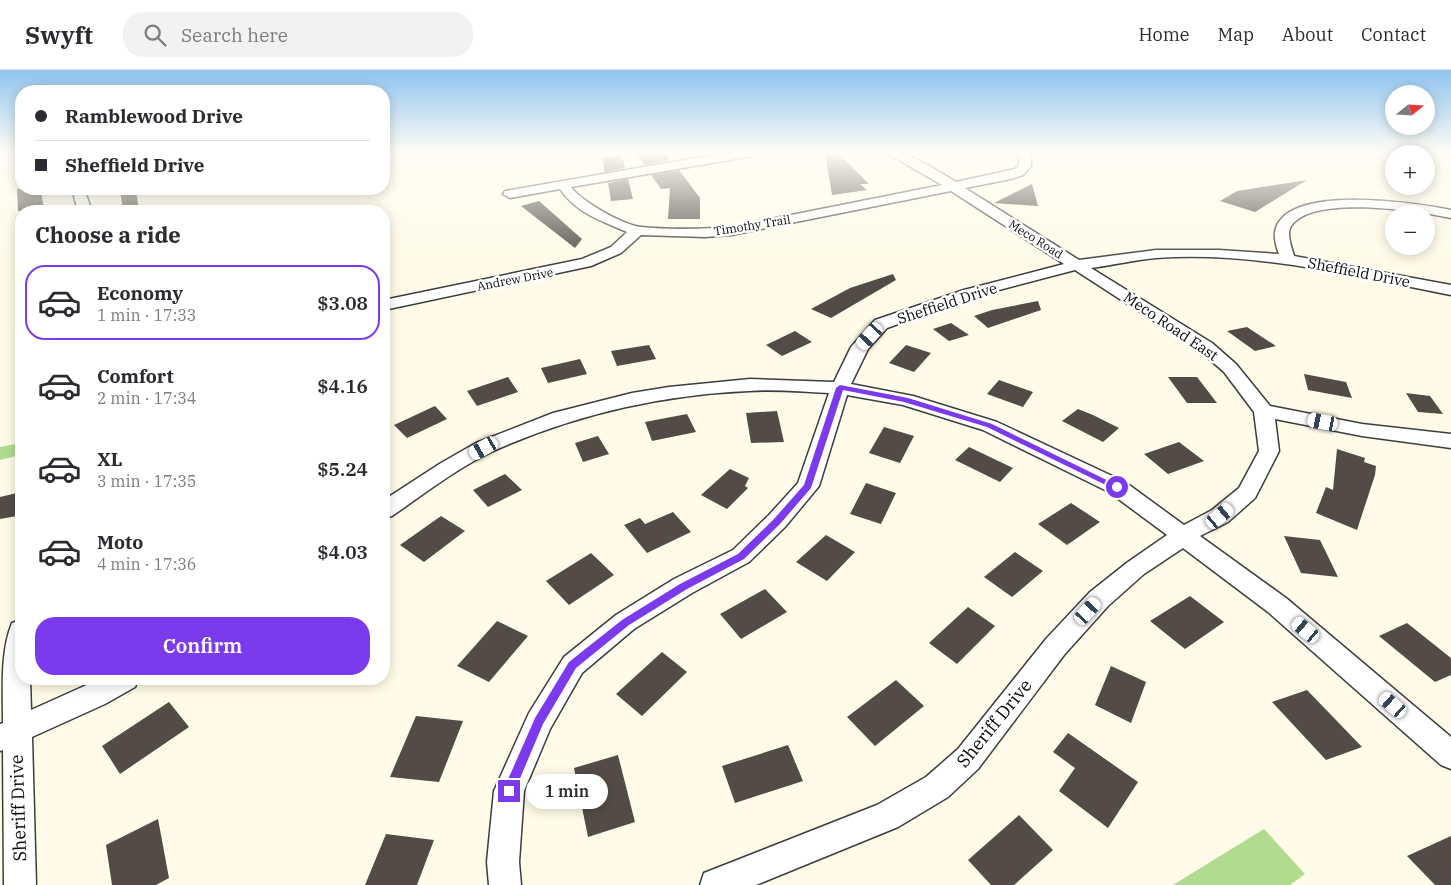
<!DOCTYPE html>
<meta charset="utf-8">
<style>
:root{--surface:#fff;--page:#f2f2f3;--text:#2b2b33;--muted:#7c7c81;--line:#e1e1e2;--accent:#7c3aed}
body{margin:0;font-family:"IBM Plex Serif",serif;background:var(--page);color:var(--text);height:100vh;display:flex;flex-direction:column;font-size:19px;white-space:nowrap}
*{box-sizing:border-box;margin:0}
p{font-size:16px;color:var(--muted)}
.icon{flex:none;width:28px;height:28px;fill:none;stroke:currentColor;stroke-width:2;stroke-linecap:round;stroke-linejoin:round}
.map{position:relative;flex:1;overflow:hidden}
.drawer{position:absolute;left:15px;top:135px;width:375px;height:480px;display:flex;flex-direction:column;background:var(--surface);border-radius:20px;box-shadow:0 2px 12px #0003}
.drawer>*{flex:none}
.hud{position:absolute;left:15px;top:15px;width:375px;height:110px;border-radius:20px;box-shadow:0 2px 12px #0003;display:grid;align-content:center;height:110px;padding:0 20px;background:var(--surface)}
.needle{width:32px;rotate:72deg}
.tools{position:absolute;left:1385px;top:15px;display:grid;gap:10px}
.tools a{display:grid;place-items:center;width:50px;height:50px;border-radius:50%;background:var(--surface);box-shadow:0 2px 12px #0003;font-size:25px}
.end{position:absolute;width:22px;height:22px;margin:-11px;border:6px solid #7c3aed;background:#fff;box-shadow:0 0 0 2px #fff}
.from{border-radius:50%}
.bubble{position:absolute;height:35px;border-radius:18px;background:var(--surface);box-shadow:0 2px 12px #0003;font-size:16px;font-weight:600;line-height:35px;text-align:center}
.car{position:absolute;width:15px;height:30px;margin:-15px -8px;border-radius:6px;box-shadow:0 0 4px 1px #0007;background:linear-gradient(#fff 24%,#345 0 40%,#fff 0 76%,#345 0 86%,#fff 0)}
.hud b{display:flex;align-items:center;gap:18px;height:48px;font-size:19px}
.hud b+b{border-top:1px solid var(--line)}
.hud i{width:12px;height:12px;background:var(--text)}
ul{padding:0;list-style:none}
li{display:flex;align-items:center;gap:15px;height:75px;margin:0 10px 8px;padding:0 10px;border:2px solid transparent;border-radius:20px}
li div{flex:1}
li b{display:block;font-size:19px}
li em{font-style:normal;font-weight:600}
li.current{border-color:var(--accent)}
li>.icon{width:45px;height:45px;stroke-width:1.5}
h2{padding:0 20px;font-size:22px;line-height:60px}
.cta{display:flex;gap:10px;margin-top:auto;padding:10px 20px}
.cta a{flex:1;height:58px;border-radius:20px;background:var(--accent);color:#fff;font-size:20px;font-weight:600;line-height:58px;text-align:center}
header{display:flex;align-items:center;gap:30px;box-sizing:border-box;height:70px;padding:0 25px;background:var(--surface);border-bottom:1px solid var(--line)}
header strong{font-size:24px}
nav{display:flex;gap:28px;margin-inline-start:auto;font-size:18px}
.search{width:350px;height:45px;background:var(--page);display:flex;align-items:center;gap:12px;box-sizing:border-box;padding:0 18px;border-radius:20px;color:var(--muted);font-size:19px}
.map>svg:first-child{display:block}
.forest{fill:#b1dc8f}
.building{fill:#534c46}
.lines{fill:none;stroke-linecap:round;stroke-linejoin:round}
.street-casing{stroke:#3d3d3d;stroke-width:3}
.street{fill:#fff;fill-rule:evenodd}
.route{fill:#7c3aed}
.labels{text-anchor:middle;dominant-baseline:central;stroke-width:5;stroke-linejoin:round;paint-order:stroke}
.far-street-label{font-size:12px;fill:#0a0a0a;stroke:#fff}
.street-label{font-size:15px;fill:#0a0a0a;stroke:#fff}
.near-street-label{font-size:18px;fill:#0a0a0a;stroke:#fff}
</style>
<header>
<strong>Swyft</strong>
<div class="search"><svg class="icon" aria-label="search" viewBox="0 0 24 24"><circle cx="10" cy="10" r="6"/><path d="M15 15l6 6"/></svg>Search here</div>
<nav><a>Home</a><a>Map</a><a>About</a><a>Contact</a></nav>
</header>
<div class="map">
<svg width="1451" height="815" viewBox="0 0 1451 815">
<rect width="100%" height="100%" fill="#fffbe8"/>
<g class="forest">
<path d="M21,373V385L0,390V377Z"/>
<path d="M1264,759L1305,804L1290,815H1173Z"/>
</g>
<g class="building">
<path d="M635,82H663L670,90L644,95Z"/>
<path d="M825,82H837L869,114H860L867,120L832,125Z"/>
<path d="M622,85L625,98L605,102L602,88Z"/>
<path d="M679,100L700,128V149H668L670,118L661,119L651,105Z"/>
<path d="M628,109L633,129L611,131L608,113Z"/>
<path d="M1307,110L1255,142L1220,131L1237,121Z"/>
<path d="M1032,114L1038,136L994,133Z"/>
<path d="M17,119H41L44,141H18Z"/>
<path d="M120,119H136L139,141H123Z"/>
<path d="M539,131L582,169L575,178L521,136Z"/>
<path d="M893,204L896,210L831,248L811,239L850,218Z"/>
<path d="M1038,231L1041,240L988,258L974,246L992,240Z"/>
<path d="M951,253L969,265L949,271L933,259Z"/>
<path d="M1247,257L1276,276L1255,281L1227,261Z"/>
<path d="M795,261L812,272L782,286L766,275Z"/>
<path d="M649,275L656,289L617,296L611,281Z"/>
<path d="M906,275L931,283L914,302L889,293Z"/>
<path d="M580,289L587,304L548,313L541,298Z"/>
<path d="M1304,304L1346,312L1352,328L1308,320Z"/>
<path d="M508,307L518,322L477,336L467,321Z"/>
<path d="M1168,307H1197L1217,333H1187Z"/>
<path d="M999,310L1033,322L1023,337L987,324Z"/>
<path d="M1406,323L1430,326L1443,344L1418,342Z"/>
<path d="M435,336L447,349L407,368L394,355Z"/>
<path d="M1078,339L1093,345L1119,358L1103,372L1062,351Z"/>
<path d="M777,341L784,372L751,373L746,343Z"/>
<path d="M687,344L696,362L652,371L645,352Z"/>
<path d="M884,357L914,366L900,393L869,383Z"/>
<path d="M598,366L609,384L583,392L575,373Z"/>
<path d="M1179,372L1204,391L1168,404L1144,384Z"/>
<path d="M969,377L1013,398L1000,412L955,390Z"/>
<path d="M1337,379L1365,388L1364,392L1376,396L1375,405L1357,460L1316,443L1326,417L1333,420Z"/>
<path d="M730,399L749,408L745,416L748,418L727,439L701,425Z"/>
<path d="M505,404L522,420L488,437L473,420Z"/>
<path d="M866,413L896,423L881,454L850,444Z"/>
<path d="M21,422V435L17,446L0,449V427Z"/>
<path d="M1071,433L1100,452L1067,475L1038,454Z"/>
<path d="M673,442L691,462L647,483L624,455L640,448L645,454Z"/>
<path d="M441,446L465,461L424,492L400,475Z"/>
<path d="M826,465L855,482L827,511L796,492Z"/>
<path d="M1284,466L1320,470L1338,507L1301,503Z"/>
<path d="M1015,482L1043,501L1012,527L984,507Z"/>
<path d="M591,483L614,505L569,535L546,511Z"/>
<path d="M765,519L787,542L741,569L720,544Z"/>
<path d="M1190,526L1224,552L1185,579L1150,551Z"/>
<path d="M968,537L995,556L957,594L929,573Z"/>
<path d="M497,551L528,566L489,612L457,596Z"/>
<path d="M1407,553L1451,588V605L1435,612L1379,566Z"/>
<path d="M662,582L687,602L642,646L616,624Z"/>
<path d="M1111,596L1146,612L1131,653L1095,635Z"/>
<path d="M896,610L924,636L875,676L847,647Z"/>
<path d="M1307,620L1362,677L1326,690L1272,632Z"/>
<path d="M169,632L189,657L120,704L102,676Z"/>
<path d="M416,646L463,651L439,712L390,707Z"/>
<path d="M1068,663L1138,712L1108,758L1059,721L1075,698L1053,682Z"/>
<path d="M788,675L803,711L735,733L722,696Z"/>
<path d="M618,685L635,752L588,767L574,698Z"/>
<path d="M1019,745L1053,780L1014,815H991L968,790Z"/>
<path d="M158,749L169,808L156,815H112L106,775Z"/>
<path d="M386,764L434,770L417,815H365Z"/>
<path d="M1451,766V815H1435L1407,786Z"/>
</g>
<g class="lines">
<defs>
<g id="street">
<path d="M730,82H759L753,86L571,117C582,132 623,155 641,157C671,160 702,159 731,157L942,115L885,82H901L928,95L956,112L1015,99L1019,95V87L1016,82H1028L1031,87V96L1023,105L1011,109L965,118L1079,190L1156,180H1219L1279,184C1276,176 1273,166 1276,158C1291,114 1417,133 1451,140V148C1418,141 1313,124 1291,156C1286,164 1292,178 1294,186L1451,215V225C1354,206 1255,181 1156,188C1134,190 1113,195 1091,198L1212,273L1236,294L1270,336L1362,354L1451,364V378L1362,366L1275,349L1279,381L1255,428L1228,452L1200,466L1286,528L1451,667V699L1441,695L1268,542L1183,478L1144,504L1108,536L1064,585L978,699L948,727L898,757L756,815H700L704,803L877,735L926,707L958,679L1046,569L1090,522L1128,492L1167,465L1109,422L983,360L903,335L847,325L819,416L785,457L749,492L692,523L634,559L582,603L550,659L524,721L519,792L521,815H489L487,792L494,721L529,643L564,587L616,545L674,509L733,480L769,445L798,413L829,323C803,322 775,319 749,321C660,325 573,345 491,382C456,399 424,424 392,446L384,448V430L441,393L476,373L553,343L632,323L669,317L750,309L834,312L851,277L875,250L964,220L1064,194L951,121L731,165L705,167L641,165L621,183L591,196L384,240V230L582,189L611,177L627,162C602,151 576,143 560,119L510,128L503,124L505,121ZM1075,200L1200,281L1224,302L1254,342L1259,381L1239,418L1212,440L1184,455L1125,412L997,352L913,326L851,314L868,279L887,258L976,226Z"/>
<path d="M72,119H84L92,141H78Z"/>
<path d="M21,550V609H30L31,640L100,609H139L135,617L105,634L32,667L36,815H4L3,680L0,681V654L3,653C3,621 0,582 12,553Z"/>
</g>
</defs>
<use href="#street" class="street-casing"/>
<use href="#street" class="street"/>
</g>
<linearGradient id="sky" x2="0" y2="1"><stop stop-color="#8fc4ef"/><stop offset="0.42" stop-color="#fffdf5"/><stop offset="1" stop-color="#fffdf5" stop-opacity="0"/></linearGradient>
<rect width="1451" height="196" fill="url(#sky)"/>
<path class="route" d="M840,315L908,328L992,354L1121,417L1120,419H1114L987,357L904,332L843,320L811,418L780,454L744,489L687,519L629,555L576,598L543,654L513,725L509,726L505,725L503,721L535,648L569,592L622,550L680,514L738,484L774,449L804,415L836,318Z"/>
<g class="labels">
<g class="far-street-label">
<text transform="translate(752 155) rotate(-9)">Timothy Trail</text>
<text transform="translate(1036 169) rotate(32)">Meco Road</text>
<text transform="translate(515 209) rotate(-11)">Andrew Drive</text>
</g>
<g class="street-label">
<text transform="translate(1359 202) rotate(11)">Sheffield Drive</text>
<text transform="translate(947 233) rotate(-18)">Sheffield Drive</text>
<text transform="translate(1171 256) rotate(34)">Meco Road East</text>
</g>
<g class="near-street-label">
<text transform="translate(994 653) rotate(-51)">Sheriff Drive</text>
<text transform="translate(18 738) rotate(-92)">Sheriff Drive</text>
</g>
</g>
</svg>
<div class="tools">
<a><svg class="needle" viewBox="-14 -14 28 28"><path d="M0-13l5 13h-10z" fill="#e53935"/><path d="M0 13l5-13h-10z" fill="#7c7c81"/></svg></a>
<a>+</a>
<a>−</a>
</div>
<i class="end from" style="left:1117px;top:417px"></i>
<i class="end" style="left:509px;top:721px"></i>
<div class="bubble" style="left:526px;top:704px;width:82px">1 min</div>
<i class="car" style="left:870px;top:266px;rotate:222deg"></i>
<i class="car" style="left:1323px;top:352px;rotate:281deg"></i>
<i class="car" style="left:484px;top:378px;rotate:240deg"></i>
<i class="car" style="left:1220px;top:446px;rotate:50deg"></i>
<i class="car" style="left:1088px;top:541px;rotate:42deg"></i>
<i class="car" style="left:1306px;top:560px;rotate:310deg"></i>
<i class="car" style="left:1393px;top:635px;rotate:311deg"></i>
<div class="hud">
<b><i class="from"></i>Ramblewood Drive</b>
<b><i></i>Sheffield Drive</b>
</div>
<section class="drawer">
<h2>Choose a ride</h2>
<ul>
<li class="current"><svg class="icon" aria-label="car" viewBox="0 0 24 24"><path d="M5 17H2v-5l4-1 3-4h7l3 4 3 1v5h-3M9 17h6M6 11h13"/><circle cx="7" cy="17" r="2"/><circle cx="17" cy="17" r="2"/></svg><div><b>Economy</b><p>1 min · 17:33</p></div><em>$3.08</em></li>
<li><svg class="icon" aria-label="car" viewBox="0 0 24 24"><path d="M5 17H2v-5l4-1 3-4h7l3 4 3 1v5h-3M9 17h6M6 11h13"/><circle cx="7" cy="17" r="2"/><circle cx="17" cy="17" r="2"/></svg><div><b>Comfort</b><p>2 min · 17:34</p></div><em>$4.16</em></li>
<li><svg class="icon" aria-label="car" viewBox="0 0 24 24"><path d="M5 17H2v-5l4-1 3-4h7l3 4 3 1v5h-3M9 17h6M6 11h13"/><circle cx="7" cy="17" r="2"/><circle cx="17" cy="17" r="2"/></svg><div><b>XL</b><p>3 min · 17:35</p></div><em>$5.24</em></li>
<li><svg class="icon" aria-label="car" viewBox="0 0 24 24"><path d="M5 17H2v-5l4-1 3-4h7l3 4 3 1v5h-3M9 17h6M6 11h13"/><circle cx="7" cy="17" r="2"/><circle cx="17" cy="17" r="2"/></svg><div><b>Moto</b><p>4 min · 17:36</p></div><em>$4.03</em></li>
</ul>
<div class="cta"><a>Confirm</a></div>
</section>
</div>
